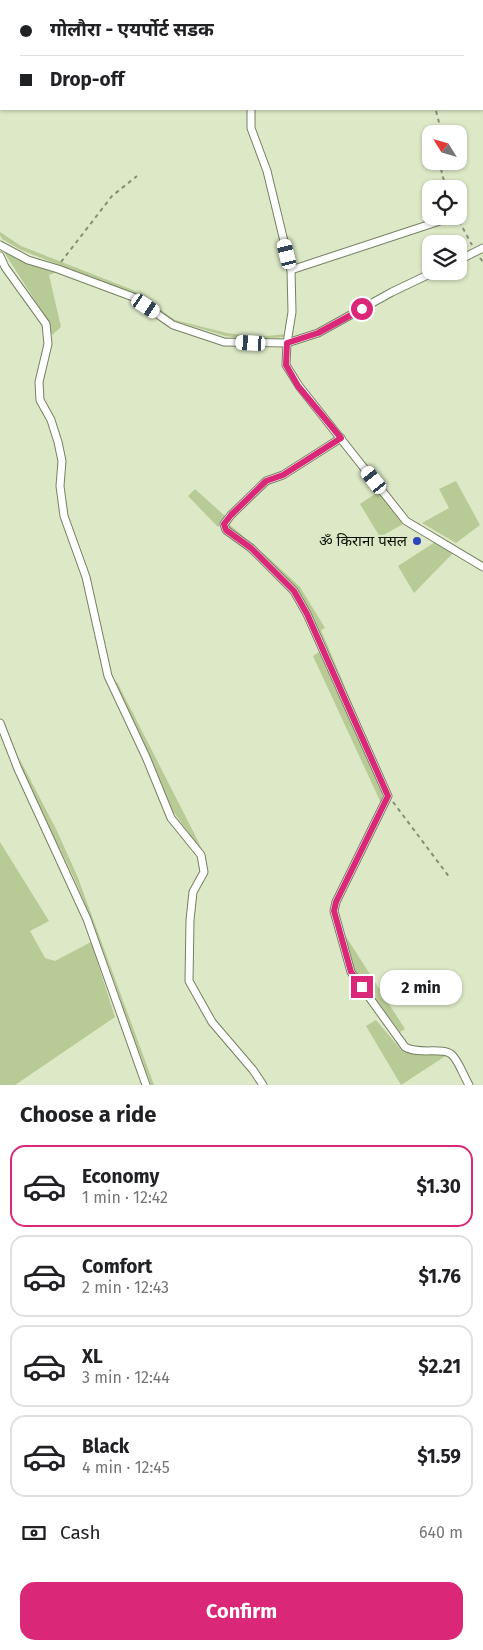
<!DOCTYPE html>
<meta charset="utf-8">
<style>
:root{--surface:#fff;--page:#f6f6f6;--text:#202124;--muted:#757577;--line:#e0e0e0;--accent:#db2777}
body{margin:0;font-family:"Fira Sans","Noto Sans Devanagari",sans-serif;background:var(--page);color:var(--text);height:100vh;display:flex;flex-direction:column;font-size:19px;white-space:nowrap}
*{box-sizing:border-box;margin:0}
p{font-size:16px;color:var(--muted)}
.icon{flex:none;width:28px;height:28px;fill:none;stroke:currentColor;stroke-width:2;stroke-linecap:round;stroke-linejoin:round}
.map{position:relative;height:1085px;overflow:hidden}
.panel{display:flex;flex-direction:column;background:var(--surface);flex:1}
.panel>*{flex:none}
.banner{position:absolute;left:0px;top:0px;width:484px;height:110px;box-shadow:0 1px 4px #0004;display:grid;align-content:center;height:110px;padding:0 20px;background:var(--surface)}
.needle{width:32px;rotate:307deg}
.controls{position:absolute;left:422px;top:125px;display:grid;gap:10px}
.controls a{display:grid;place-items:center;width:45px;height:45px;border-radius:10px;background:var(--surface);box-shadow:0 1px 4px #0004;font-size:25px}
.end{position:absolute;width:22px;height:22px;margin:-11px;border:6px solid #db2777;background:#fff;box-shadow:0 0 0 2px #fff}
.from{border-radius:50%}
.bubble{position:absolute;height:35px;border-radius:15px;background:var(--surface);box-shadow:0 1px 4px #0004;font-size:16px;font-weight:700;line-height:35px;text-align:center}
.car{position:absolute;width:15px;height:30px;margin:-15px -8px;border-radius:6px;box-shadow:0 0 4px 1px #0007;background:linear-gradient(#fff 24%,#345 0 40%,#fff 0 76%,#345 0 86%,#fff 0)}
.banner b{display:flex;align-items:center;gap:18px;height:48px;font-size:19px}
.banner b+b{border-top:1px solid var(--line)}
.banner i{width:12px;height:12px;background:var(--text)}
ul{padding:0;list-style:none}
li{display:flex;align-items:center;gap:15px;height:82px;margin:0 10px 8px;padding:0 10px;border:2px solid var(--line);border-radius:15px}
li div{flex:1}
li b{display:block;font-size:19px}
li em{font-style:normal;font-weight:700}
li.on{border-color:var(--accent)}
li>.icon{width:45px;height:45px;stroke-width:1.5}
h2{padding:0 20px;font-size:22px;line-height:60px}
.pay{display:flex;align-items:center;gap:12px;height:55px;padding:0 20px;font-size:19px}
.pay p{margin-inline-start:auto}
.cta{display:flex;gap:10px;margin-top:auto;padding:10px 20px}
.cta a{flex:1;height:58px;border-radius:15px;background:var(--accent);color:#fff;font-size:20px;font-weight:700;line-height:58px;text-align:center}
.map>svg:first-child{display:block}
.green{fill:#b8ca95}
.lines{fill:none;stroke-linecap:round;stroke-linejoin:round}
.minor-casing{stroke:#768162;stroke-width:9}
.path{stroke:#878f77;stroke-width:2;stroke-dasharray:4 4;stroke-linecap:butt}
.minor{stroke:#fff;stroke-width:7}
.route{stroke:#db2777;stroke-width:6}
.poi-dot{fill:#2e47b8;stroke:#dce8c6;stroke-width:2}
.labels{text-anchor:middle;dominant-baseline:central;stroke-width:4.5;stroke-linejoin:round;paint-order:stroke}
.poi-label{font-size:15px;fill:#0a0e04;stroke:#dce8c6;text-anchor:end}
</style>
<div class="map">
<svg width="483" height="1085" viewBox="0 0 483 1085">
<rect width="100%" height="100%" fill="#dce8c6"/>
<g class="green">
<path d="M0,232L21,246L133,290L175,320L227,333L257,337L286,334L284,337L255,340L225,336L175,321L131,293L21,250L2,239L0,235Z"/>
<path d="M4,252L26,262L57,272L49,275L61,327L52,335L41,310Z"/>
<path d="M273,481L234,517L230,525L271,560L300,587L325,628L321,630L359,720L352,711L296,589L228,529L227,523L267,483Z"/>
<path d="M456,481L480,525L456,543L422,523L449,508L439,489Z"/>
<path d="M195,489L226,517L218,527L188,496Z"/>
<path d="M378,492L403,524L380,537L360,504Z"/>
<path d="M435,542L453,553L414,593L398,566Z"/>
<path d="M319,652L383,792L381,803L313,656Z"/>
<path d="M117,682L197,839L205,856L173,811L153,763L115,683Z"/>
<path d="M19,758L57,831L78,878L154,1085H151C125,1016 104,945 74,878C56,838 32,800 19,758Z"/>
<path d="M0,842L49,921L30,931L45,958L55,961L91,942L115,1017L15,1085H0Z"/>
<path d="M343,932L405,1029L400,1032L354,970Z"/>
<path d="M376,1020L402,1051L410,1054L447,1055L401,1085L366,1026Z"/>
</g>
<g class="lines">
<defs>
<g id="minor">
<path d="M215,0L216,1"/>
<path d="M136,1L137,0"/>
<path d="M0,81L1,80"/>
<path d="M251,109V128L267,171L291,270L292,312L287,343L286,365L299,386L406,521L483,567"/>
<path d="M0,245L28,260L58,269L133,297L173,325L224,342L287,343L318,333L392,292L436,271"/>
<path d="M0,256L5,267L46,324L48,344L39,382L40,400L51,420L58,442L62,461L60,486L64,516L86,577L108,676L146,757L171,818L201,855L204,872L193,892L190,920L189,981L212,1022L253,1070L263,1085"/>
<path d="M459,260L483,248"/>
<path d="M291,270L455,216"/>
<path d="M341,438L283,475L266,481L231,515L224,524L226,530L251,548L294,591L307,614L388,796L336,902L334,911L351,972L405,1047C419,1055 442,1047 451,1054C458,1059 464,1077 469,1085"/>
<path d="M0,723L18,769L87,919L146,1085"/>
</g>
</defs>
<use href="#minor" class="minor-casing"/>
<g class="path">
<path d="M44,1L45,0"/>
<path d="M436,111L442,134"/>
<path d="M439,161L446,189"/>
<path d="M459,221L472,245"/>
<path d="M480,258L483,262"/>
<path d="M61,262L112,196L137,176"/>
<path d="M393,802L450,878"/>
</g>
<use href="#minor" class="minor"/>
</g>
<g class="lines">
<path class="route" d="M362,987L351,972L334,911L336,902L388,796L307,614L294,591L251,548L226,530L224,524L231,515L266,481L283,475L341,438L298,386L286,365L287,343L318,333L362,309"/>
</g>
<circle class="poi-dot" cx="417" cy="541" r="5"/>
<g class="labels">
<g class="poi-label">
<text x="407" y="541">ॐ किराना पसल</text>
</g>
</g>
</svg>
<div class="controls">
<a><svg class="needle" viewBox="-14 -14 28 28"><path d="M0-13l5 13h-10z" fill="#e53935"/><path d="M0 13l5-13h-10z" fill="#757577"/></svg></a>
<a><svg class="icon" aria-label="locate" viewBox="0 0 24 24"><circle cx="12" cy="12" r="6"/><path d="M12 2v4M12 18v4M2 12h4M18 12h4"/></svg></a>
<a><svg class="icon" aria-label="layers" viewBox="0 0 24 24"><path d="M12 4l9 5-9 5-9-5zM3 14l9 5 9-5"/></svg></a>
</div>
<i class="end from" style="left:362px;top:309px"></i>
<i class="end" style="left:362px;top:987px"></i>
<div class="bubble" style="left:380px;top:970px;width:82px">2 min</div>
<i class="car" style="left:287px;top:254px;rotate:346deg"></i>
<i class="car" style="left:146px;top:306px;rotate:124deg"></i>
<i class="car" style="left:251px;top:343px;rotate:273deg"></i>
<i class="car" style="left:374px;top:480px;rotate:322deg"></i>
<div class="banner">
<b><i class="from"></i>गोलौरा - एयर्पोर्ट सडक</b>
<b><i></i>Drop-off</b>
</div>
</div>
<section class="panel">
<h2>Choose a ride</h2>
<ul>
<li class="on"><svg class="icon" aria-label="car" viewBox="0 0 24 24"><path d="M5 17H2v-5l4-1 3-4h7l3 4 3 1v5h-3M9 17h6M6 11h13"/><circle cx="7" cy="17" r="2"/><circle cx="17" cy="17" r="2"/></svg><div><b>Economy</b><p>1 min · 12:42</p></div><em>$1.30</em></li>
<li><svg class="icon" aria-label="car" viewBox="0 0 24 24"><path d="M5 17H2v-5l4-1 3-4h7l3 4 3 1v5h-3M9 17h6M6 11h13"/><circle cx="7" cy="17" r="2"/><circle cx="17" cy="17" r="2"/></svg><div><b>Comfort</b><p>2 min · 12:43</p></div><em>$1.76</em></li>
<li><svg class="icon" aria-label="car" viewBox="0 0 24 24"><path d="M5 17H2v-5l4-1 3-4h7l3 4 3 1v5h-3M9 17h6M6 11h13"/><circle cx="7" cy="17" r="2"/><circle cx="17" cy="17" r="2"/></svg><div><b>XL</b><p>3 min · 12:44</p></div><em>$2.21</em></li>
<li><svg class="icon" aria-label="car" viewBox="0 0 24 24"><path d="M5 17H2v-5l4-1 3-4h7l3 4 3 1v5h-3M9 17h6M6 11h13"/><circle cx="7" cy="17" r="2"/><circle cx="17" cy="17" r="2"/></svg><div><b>Black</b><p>4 min · 12:45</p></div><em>$1.59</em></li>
</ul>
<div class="pay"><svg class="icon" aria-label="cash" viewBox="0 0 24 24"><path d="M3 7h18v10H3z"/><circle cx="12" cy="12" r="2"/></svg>Cash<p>640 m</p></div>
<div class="cta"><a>Confirm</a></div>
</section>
